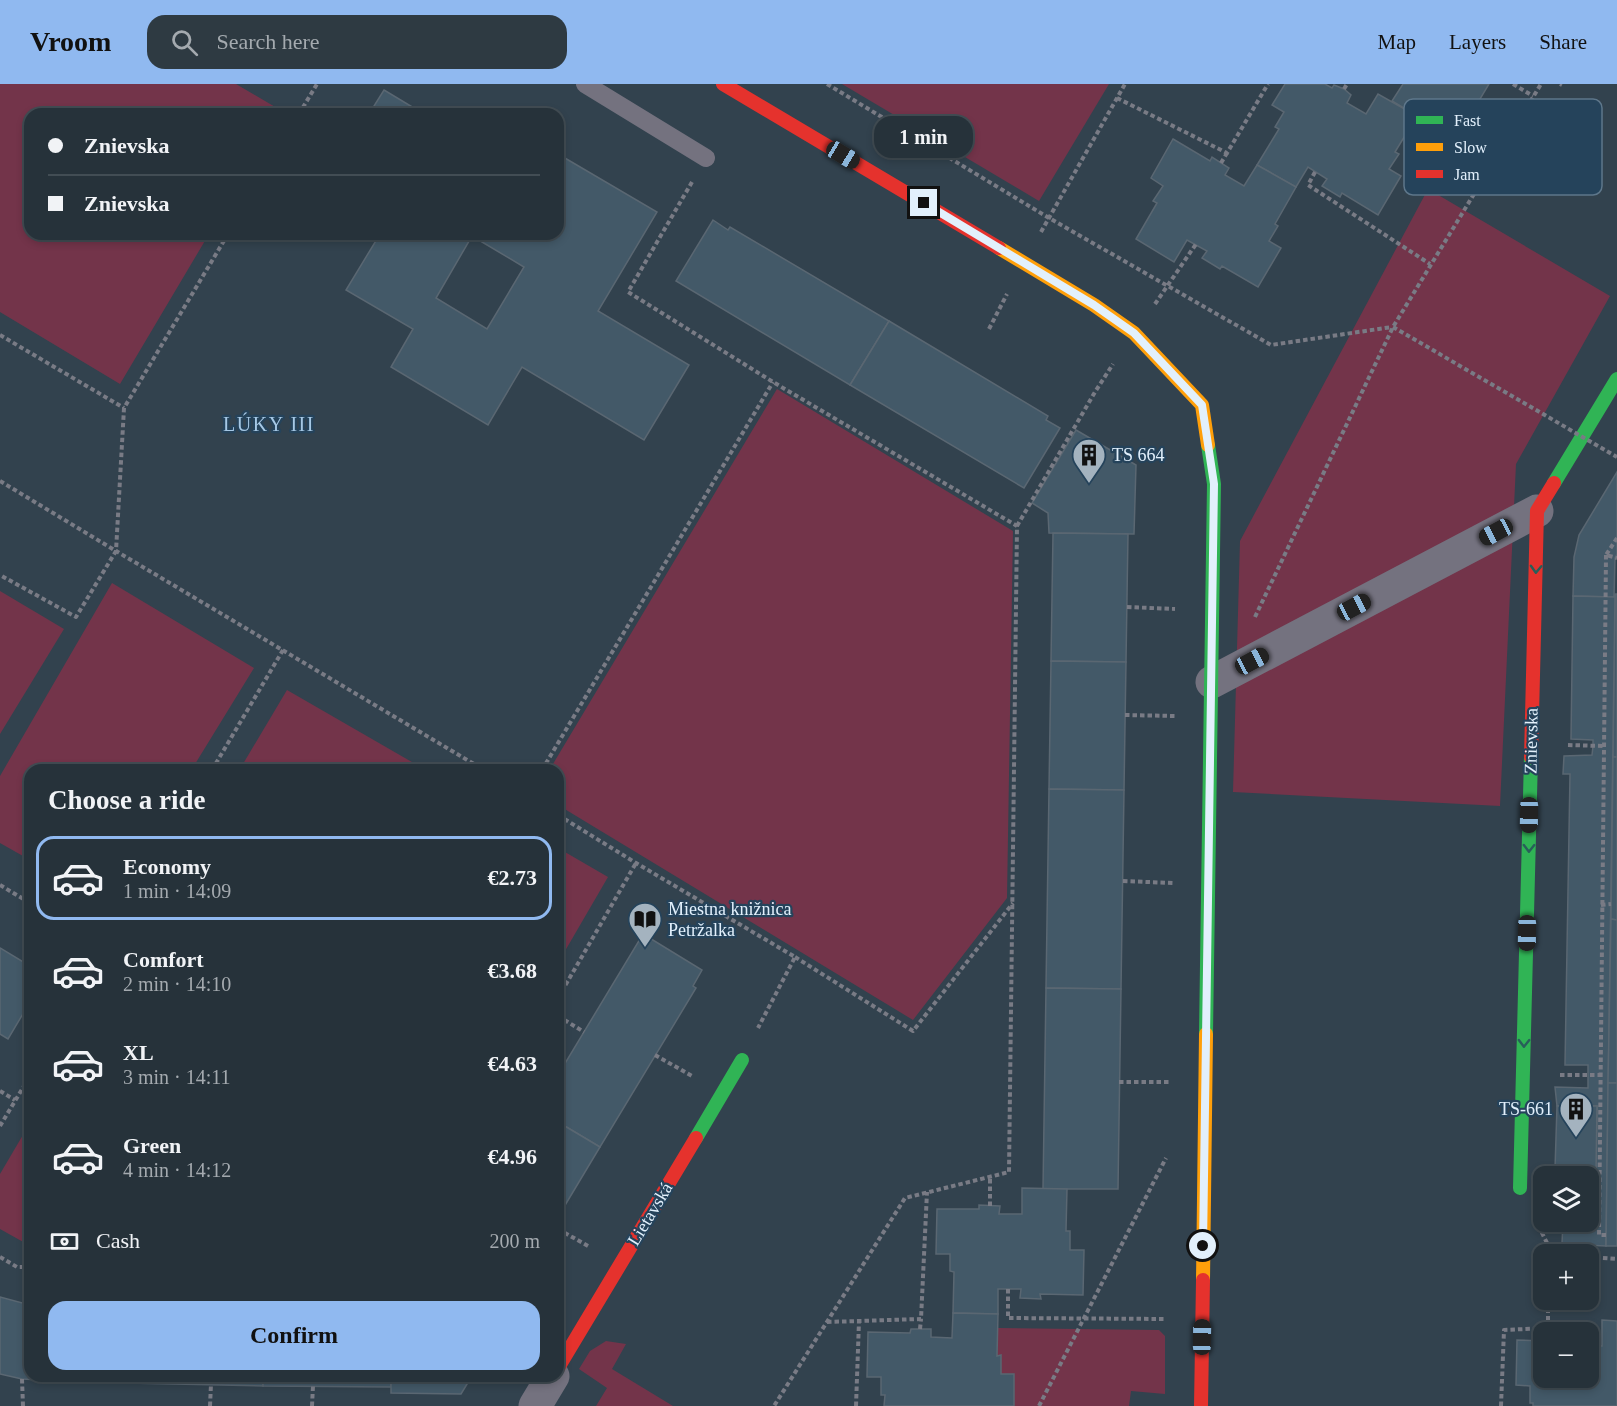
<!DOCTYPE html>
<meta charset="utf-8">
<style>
:root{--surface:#26323a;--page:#2e3a42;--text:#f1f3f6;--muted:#a4aaaf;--line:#424d54;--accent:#90b9f0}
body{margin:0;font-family:Georgia,serif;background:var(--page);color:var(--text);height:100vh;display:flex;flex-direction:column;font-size:22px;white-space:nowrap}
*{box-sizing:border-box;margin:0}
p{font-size:20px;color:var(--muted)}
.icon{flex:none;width:33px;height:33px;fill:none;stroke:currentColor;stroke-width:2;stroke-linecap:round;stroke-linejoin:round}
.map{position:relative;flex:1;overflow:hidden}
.side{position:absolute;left:24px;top:680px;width:540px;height:618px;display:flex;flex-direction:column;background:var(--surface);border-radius:18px;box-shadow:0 3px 9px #0003,0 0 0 2px var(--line)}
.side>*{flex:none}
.guide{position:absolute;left:24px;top:24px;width:540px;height:132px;border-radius:18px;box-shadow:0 3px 9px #0003,0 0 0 2px var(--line);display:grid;align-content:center;height:132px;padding:0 24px;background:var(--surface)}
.buttons{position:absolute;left:1533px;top:1082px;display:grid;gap:12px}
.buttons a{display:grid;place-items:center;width:66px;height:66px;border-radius:12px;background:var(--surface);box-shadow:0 3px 9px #0003,0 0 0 2px var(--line);font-size:30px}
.end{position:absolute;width:27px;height:27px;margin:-14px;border:8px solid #e2f0fc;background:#111;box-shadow:0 0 0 3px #111}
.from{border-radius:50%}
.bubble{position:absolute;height:42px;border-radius:18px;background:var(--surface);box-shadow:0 3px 9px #0003,0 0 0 2px var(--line);font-size:20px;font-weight:700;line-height:42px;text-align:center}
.car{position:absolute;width:18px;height:36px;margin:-18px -9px;border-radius:8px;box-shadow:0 0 4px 2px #0007;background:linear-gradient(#222 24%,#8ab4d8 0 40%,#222 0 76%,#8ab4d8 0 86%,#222 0)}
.guide b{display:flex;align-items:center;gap:21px;height:57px;font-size:22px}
.guide b+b{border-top:2px solid var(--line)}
.guide i{width:15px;height:15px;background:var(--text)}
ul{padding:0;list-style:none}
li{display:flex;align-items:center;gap:18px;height:84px;margin:0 12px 9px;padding:0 12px;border:3px solid transparent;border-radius:18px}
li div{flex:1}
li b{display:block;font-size:22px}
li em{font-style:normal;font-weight:700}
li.current{border-color:var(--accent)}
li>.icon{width:54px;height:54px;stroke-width:1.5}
h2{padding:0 24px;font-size:27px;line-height:72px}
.pay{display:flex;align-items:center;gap:15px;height:66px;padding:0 24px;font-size:22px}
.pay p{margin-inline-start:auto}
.button{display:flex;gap:12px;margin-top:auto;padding:12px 24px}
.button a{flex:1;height:69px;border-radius:18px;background:var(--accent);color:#111;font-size:24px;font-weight:700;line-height:69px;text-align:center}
header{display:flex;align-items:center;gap:36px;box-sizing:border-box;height:84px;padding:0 30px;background:var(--accent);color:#111}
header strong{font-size:28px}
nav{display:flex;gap:33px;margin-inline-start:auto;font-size:21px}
.search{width:420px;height:54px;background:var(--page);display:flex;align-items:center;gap:15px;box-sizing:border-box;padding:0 21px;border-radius:18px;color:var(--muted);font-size:22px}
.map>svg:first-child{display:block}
.green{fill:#73344a}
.building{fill:#435968;stroke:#5a6772;stroke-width:1.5;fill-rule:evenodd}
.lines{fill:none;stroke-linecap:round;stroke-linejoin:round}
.path{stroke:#797b85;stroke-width:4;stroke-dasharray:4.5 3;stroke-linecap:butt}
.lane{stroke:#74727f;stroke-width:18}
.street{stroke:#74727f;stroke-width:33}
.fast{stroke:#30b455;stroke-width:14}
.slow{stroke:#ff9f0a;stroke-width:14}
.jam{stroke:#e5322d;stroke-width:14}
.path-bridge{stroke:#797b85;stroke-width:4;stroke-dasharray:4.5 3;stroke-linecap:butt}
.oneway{stroke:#285f5a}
.route{stroke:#e2f0fc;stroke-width:8}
.labels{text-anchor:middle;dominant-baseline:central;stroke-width:4.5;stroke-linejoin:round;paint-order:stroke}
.poi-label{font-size:18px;fill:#e2f0fc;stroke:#25435b;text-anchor:start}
.street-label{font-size:18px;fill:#e2f0fc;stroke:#25435b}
.neighbourhood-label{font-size:20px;letter-spacing:1.5px;fill:#a6c8e5;stroke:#25435b}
.key{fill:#25435b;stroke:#5e778b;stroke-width:1.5}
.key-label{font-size:16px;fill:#e2f0fc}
</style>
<header>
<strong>Vroom</strong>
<div class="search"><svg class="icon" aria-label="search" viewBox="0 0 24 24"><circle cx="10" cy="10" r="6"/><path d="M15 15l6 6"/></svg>Search here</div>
<nav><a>Map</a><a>Layers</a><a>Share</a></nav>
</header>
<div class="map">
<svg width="1617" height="1322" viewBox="0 0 1617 1322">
<rect width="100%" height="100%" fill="#32424e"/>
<g class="green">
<path d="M0,0H236L282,27L280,30H30V150H209L120,300L0,228Z"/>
<path d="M842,0H1109L1039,117Z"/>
<path d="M1428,105L1610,212L1516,380L1500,722L1233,708L1240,457Z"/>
<path d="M777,305L1013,447L1007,814L913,936L558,721V686L550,685Z"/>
<path d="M112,499L254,584L192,685L30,686V776L0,759V692Z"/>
<path d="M0,507L64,545L0,650Z"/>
<path d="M287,606L424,685H240Z"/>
<path d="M558,764L608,793L558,879Z"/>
<path d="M30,1039V1159H25L0,1145V1090Z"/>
<path d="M998,1244L1159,1246L1165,1252V1310L1131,1307L1129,1322H1014V1290H1001V1272H997Z"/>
<path d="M606,1257L626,1260L612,1285L673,1322H596L607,1304L579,1285L590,1267Z"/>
</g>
<g class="building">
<path d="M1285,0H1325L1332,4L1334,1L1344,5L1351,11L1347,19L1366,30L1378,10L1417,32L1395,68L1399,70L1389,85L1401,92L1378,131L1342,109L1340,113L1322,102L1327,95L1308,83L1296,103L1257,81L1279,45L1275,43L1284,28L1272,21Z"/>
<path d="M1403,0H1489L1456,55L1392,17Z"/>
<path d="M384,6L424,30H369Z"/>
<path d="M1173,55L1210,77L1212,73L1229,84L1225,91L1244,102L1257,81L1296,103L1275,140L1278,142L1269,157L1281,164L1258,203L1222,182L1220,185L1202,174L1207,167L1187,156L1174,178L1136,155L1157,119L1153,117L1163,102L1151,94Z"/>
<path d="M558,70L657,128L598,227L689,281L644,356L522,283L488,341L391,283L413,245L346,206L380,150H558ZM472,152L524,183L487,245L436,214Z"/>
<path d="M713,136L728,146L730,143L889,237L850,301L676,197Z"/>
<path d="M889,237L1048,332L1046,336L1060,344L1024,404L850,301Z"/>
<path d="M1076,346L1136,381L1134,450L1049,449L1048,429L1032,419Z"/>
<path d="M1617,388V470L1615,474L1614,513L1573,512L1574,473L1579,451Z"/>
<path d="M1053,449L1128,450L1126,578L1051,577Z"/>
<path d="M1615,510H1617V673H1613Z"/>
<path d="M1615,510L1606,1162L1562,1160L1563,1137H1588V1092H1563V1085L1596,1086L1597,1022H1557L1555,1003L1588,1004V981H1565L1570,690H1563L1564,672L1592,671L1593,662V656L1571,655L1573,512L1614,513Z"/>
<path d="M1051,577L1126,578L1124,706L1049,705Z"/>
<path d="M1613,673H1617V836L1611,835Z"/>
<path d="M1049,705L1124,706L1121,905L1046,904Z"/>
<path d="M1611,835L1617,836V999H1608Z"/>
<path d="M643,850L702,886L693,902L696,904L600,1063L558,1038V991Z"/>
<path d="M0,864L30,882L27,886L30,888V918L8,955L0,950Z"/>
<path d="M1046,904L1121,905L1118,1105H1043Z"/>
<path d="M1608,999H1617V1162H1606Z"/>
<path d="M1557,1022H1597L1596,1086L1555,1085Z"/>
<path d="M558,1038L600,1063L558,1133Z"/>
<path d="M1022,1104L1067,1105L1066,1147H1070V1166H1084L1083,1211L1040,1210L1041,1215L1020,1214L1021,1205H998V1230L953,1229L954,1188L950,1187V1170H936L937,1125H979V1121L1000,1122L999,1130H1022Z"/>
<path d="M0,1213L30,1221V1292H79V1298L22,1295L0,1290Z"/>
<path d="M953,1229L998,1230L997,1272L1001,1271V1290H1014V1322H884L885,1311H881V1293H867L868,1248L910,1249L911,1245H931V1253L952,1254Z"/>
<path d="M1602,1236L1617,1237V1322H1533V1319H1530V1302L1516,1301L1517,1256L1544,1257V1293H1588V1262H1602Z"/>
<path d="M79,1292H263V1302L79,1298Z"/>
<path d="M263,1292H391V1303L263,1302Z"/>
<path d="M391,1292H472L461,1310L391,1309Z"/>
</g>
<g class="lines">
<g class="path">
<path d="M827,0L1049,134L1271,261L1392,243"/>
<path d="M1513,0L1533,12"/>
<path d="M1560,0L1562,1"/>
<path d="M1344,5L1347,0"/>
<path d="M1117,14L1227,69L1268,0"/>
<path d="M299,30L317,0"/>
<path d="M1221,79L1227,69"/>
<path d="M1491,82L1505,89"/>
<path d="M1315,88L1308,101L1430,180"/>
<path d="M692,98L628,208L773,298L1017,442L1009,1088L905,1114L774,1322"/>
<path d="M1041,148L1125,0"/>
<path d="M228,150L124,324L116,467L484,686"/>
<path d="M1155,220L1196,160"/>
<path d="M989,245L1007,210"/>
<path d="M0,251L124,324"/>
<path d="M0,397L116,467L76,533L0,491"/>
<path d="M1017,442L1095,308L1113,280"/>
<path d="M1617,454L1606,471L1617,474"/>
<path d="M1127,523L1175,525"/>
<path d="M1255,533L1393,243L1541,0"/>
<path d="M1125,631L1176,632"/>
<path d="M1568,661L1603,662"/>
<path d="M212,686L283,566"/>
<path d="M542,686L773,298"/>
<path d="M558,731L636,779L795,873L758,944"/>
<path d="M1123,797L1173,799"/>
<path d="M0,801L30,819"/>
<path d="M1601,821L1611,820"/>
<path d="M795,873L913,947L1013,819"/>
<path d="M558,914L636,779"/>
<path d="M558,932L584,948"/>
<path d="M655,971L692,992"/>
<path d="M1560,991H1601"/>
<path d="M1119,998H1170"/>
<path d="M0,1007L15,1016"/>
<path d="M0,1042L30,992"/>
<path d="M990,1122V1092"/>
<path d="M1535,1135L1547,1159L1546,1170"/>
<path d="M558,1145L588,1162"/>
<path d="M1606,1151H1599L1606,471"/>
<path d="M0,1173L17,1183H30"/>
<path d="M1588,1173L1617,1175"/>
<path d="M1008,1205V1234L1166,1235"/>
<path d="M827,1238L921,1235L927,1108"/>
<path d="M1548,1244H1569V1248"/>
<path d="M920,1245L921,1235"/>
<path d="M22,1295L23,1322"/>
<path d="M210,1322L211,1300"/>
<path d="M312,1322L313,1302"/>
<path d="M856,1322L859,1237"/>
<path d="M1039,1322L1166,1074"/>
<path d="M1501,1322L1504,1246L1548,1244V1215"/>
</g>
<path class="lane" d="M585,0L706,74"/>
<g class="street">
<path d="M1212,598L1537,427"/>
<path d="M535,1322L553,1292"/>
</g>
<g class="fast">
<path d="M1554,399L1617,295"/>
<path d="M1206,950L1214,400L1208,361"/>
<path d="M696,1054L742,976"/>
<path d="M1520,1104L1531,673"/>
</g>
<g class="slow">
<path d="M999,164L1094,221L1134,249L1202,321L1208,361"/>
<path d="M1203,1196L1206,950"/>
</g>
<g class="jam">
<path d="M723,0L999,164"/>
<path d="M1531,673L1537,427L1554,399"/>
<path d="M558,1284L696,1054"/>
<path d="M1201,1322L1203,1196"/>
</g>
<path class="path-bridge" d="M1393,243L1617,373"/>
</g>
<defs><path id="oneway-chevron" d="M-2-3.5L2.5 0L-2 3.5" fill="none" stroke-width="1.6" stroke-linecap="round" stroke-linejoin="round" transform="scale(1.5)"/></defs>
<g class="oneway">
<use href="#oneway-chevron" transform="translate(1536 485) rotate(92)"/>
<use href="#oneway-chevron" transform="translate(1529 764) rotate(91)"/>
<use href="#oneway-chevron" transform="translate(1524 959) rotate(91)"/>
</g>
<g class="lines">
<path class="route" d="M924,119L1094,221L1134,249L1202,321L1214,400L1203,1162"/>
</g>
<defs>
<symbol id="building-pin" viewBox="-11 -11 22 30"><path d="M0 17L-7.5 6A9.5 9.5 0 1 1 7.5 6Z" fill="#a4b3bf" stroke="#25435b"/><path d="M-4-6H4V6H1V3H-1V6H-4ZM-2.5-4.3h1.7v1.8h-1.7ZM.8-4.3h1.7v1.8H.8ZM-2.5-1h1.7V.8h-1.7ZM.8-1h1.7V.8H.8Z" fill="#111"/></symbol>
<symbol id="library-pin" viewBox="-11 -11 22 30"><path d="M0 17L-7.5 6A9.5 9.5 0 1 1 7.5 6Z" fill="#a4b3bf" stroke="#25435b"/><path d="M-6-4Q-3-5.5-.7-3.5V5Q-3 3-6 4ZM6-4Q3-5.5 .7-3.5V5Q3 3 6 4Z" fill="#111"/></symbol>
</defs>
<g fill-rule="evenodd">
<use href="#building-pin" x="1070" y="352" width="38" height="52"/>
<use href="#library-pin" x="626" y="816" width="38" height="52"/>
<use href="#building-pin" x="1557" y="1006" width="38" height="52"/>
</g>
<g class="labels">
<g class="poi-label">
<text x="1112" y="371">TS 664</text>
<text x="668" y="825">Miestna knižnica<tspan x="668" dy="21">Petržalka</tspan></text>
<text x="1553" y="1025" text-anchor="end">TS-661</text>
</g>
<g class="street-label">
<text transform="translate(1531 657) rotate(-89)">Znievska</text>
<text transform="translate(650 1130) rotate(-59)">Lietavská</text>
</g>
<g class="neighbourhood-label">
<text x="269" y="340">LÚKY III</text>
</g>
</g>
<rect x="1404" y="15" width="198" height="96" rx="9" class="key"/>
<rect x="1416" y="32" width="27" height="8" fill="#30b455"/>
<rect x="1416" y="59" width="27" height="8" fill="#ff9f0a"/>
<rect x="1416" y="86" width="27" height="8" fill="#e5322d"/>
<g class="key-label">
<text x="1454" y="42">Fast</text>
<text x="1454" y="69">Slow</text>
<text x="1454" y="96">Jam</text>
</g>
</svg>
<div class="buttons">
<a><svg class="icon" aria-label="layers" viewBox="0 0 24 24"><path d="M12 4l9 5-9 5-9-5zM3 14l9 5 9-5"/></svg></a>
<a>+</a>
<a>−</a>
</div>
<i class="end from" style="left:1203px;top:1162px"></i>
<i class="end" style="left:924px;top:119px"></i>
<div class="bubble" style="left:874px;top:32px;width:99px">1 min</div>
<i class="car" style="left:843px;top:71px;rotate:121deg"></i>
<i class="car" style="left:1496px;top:448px;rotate:242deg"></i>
<i class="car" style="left:1354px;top:523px;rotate:62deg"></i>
<i class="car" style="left:1252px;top:577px;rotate:62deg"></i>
<i class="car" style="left:1529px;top:731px;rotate:181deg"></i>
<i class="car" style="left:1527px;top:849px;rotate:181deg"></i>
<i class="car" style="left:1202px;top:1253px;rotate:1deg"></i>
<div class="guide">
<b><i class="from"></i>Znievska</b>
<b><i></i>Znievska</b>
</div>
<section class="side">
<h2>Choose a ride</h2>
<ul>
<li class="current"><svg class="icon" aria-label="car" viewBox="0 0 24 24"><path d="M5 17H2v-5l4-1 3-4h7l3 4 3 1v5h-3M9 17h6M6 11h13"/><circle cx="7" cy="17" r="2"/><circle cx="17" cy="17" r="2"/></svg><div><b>Economy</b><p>1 min · 14:09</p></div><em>€2.73</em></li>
<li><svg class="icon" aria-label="car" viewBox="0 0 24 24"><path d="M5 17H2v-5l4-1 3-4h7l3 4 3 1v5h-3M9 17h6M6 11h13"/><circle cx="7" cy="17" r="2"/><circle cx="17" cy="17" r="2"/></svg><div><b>Comfort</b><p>2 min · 14:10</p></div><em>€3.68</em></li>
<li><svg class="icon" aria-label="car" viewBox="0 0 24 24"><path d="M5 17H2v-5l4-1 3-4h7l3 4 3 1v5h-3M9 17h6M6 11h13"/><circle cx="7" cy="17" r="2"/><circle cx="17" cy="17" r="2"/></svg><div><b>XL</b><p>3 min · 14:11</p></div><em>€4.63</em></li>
<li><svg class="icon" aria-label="car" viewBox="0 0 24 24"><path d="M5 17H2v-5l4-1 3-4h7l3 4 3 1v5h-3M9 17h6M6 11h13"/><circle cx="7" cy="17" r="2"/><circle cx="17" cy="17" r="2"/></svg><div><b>Green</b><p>4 min · 14:12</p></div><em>€4.96</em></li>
</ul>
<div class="pay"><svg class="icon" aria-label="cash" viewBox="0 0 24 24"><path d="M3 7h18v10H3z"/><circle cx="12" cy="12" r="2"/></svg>Cash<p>200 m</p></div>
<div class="button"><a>Confirm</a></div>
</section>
</div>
